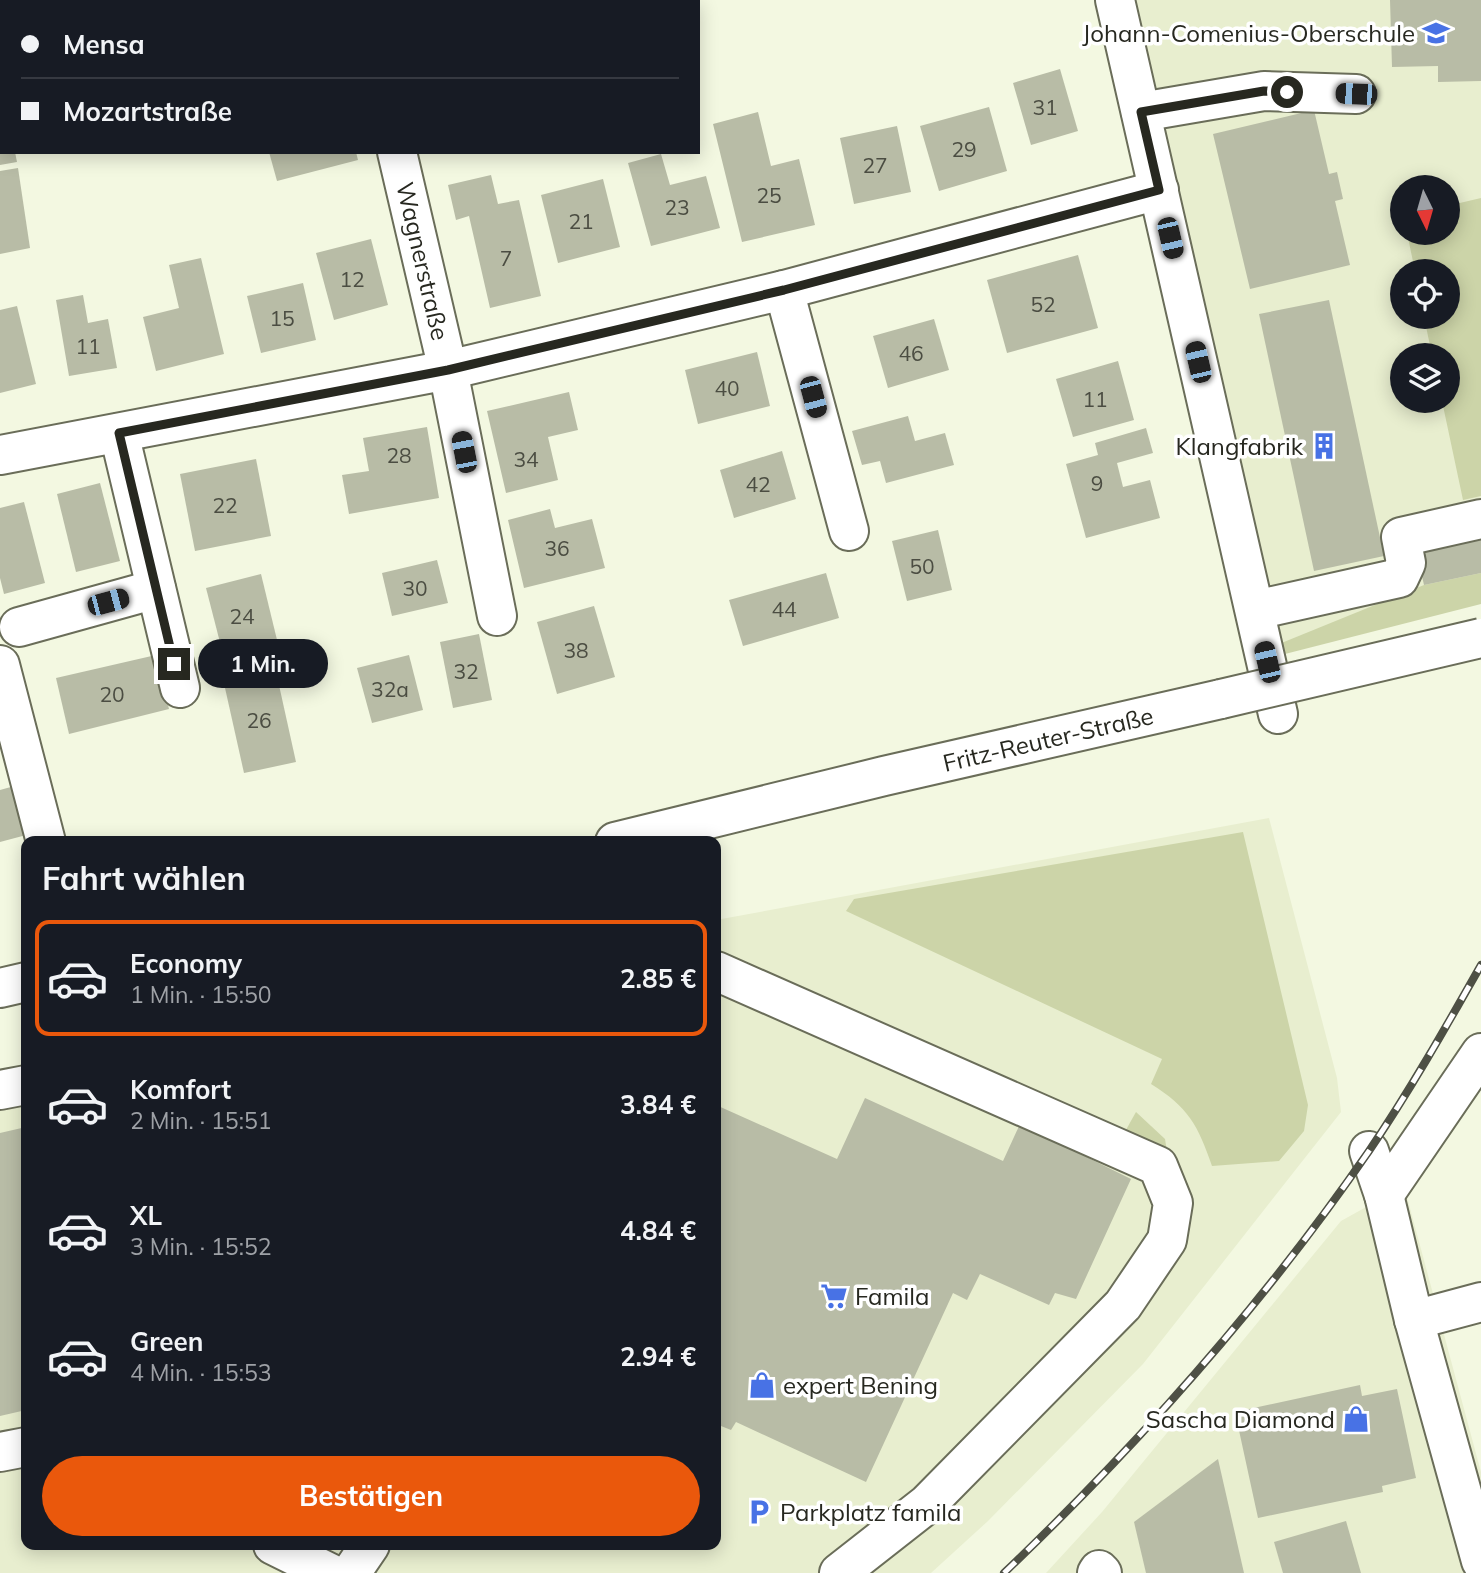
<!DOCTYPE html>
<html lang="de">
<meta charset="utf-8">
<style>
:root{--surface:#171b24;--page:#242831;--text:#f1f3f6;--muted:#9ea1a6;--line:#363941;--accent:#ea580c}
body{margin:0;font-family:Mulish,sans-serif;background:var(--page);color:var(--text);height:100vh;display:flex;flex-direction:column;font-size:26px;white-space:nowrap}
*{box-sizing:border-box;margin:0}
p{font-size:23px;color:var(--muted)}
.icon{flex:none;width:38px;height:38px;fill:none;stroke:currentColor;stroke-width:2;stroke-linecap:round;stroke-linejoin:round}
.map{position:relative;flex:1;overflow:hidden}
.sheet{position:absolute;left:21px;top:836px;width:700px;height:714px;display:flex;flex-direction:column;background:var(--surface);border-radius:14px;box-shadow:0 4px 18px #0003}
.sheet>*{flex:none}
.guide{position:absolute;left:0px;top:0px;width:700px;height:154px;box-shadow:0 4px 18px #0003;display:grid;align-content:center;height:154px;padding:0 21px;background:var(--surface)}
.needle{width:46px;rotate:175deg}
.fabs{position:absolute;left:1390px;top:175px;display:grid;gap:14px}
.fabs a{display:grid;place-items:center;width:70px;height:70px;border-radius:50%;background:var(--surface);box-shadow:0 4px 18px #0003;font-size:35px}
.end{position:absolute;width:32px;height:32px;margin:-16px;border:9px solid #272820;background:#fff;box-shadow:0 0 0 4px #fff}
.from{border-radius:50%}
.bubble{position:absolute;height:49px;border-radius:24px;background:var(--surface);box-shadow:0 4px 18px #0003;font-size:23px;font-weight:700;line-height:49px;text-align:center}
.car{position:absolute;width:21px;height:42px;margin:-21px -10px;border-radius:9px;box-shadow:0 0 5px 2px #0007;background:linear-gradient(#222 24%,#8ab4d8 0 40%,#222 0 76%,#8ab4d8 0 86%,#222 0)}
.guide b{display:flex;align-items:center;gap:24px;height:66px;font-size:26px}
.guide b+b{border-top:2px solid var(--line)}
.guide i{width:18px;height:18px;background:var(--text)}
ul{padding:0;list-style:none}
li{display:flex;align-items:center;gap:21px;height:116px;margin:0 14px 10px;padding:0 7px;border:4px solid transparent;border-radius:14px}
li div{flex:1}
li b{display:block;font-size:26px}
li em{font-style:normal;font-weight:700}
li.selected{border-color:var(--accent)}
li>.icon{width:63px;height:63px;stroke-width:1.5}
h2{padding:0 21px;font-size:32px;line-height:84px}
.primary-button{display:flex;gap:14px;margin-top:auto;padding:14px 21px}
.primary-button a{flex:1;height:80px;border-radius:42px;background:var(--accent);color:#fff;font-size:28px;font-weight:700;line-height:80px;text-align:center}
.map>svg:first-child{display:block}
.built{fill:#e8eecf;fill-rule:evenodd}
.green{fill:#ccd4a8}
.building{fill:#b8bca6}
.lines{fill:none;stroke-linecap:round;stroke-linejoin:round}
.minor-casing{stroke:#6a6d59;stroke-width:42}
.minor{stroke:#fff;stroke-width:38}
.rail-casing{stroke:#4e5045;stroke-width:8}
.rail{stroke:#fff;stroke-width:5;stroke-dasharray:16;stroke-linecap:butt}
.minor-bridge-casing{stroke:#6a6d59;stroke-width:42;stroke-linecap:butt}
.minor-bridge{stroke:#fff;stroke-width:38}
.route{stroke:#272820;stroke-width:9}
.labels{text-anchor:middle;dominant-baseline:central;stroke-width:7;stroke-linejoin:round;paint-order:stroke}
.number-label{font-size:21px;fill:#4b4d42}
.poi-label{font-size:24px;fill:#272820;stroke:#fff;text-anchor:end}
.street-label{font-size:24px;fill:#272820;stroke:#fff}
</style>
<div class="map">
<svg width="1481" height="1573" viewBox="0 0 1481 1573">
<rect width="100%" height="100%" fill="#f3f8e1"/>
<g class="built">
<path d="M1097,0H1481V597L1279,644ZM1402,187H1447V233H1402ZM1402,271H1447V317H1402ZM1402,355H1447V401H1402Z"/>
<path d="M1269,818L1337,1078L1341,1112L1143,1364L988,1521L931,1573H0V1072L26,1066V1545H716V920Z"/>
<path d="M1404,1186L1481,1472V1573H1046L1102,1512L1341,1221Z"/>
</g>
<g class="green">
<path d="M1481,198V496L1463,500L1442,401H1447V355H1432L1424,317H1447V271H1415L1407,233H1447V206Z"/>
<path d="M1481,573V604L1281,655L1279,644L1424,585Z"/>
<path d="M1243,832L1308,1105L1304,1131L1279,1161L1212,1166C1198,1125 1188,1107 1151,1084L1162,1059L846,911L854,899Z"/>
<path d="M1136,1112L1165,1139L1168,1158L1122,1137Z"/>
</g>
<g class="building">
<path d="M1390,0H1481V81L1438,82V66L1392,67Z"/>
<path d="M1060,69L1078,131L1031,145L1013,83Z"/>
<path d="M989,107L1007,171L939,191L920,126Z"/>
<path d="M1314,110L1329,174L1337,172L1343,199L1335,201L1350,265L1250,289L1213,134Z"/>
<path d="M758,112L771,166L799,159L815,225L742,242L713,124Z"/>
<path d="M897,126L911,192L854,204L840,138Z"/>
<path d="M0,152H15L17,162L0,165Z"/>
<path d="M269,152H356L358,160L277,181Z"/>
<path d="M661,154L670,185L706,176L720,228L651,246L628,163Z"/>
<path d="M18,168L30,248L0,254V171Z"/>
<path d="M491,175L498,204L519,200L541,296L490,308L469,216L456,220L448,185Z"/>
<path d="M603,179L620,247L558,263L541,195Z"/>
<path d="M371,239L388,305L334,320L316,253Z"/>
<path d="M1078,255L1098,328L1007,353L987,280Z"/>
<path d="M201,258L224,354L156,371L143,317L179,308L169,265Z"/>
<path d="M303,283L316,340L261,353L247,296Z"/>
<path d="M83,295L88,323L108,319L117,368L69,376L56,300Z"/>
<path d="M1329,300L1384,556L1314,571L1259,314Z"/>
<path d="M17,306L36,384L0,393V310Z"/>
<path d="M934,319L949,370L888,388L873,336Z"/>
<path d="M757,352L770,406L698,424L685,370Z"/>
<path d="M1118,361L1134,420L1073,437L1056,379Z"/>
<path d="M569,392L578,430L548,437L558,480L506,493L487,411Z"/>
<path d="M908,416L915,441L945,433L954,465L886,483L880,461L862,465L852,431Z"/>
<path d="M427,427L439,498L349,514L342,475L369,471L363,438Z"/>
<path d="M1146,428L1153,453L1117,463L1123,487L1150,480L1160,518L1086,538L1066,464L1098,455L1095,443Z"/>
<path d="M782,451L796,499L734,518L720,470Z"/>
<path d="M256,459L271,536L195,551L180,474Z"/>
<path d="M100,483L120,561L76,572L57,494Z"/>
<path d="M24,502L45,583L4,594L0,578V508Z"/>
<path d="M550,509L555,528L592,519L605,568L524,588L508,520Z"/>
<path d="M938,530L952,590L907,601L892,541Z"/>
<path d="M1481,536V573L1424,585L1416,550Z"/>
<path d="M437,560L448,603L392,616L382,573Z"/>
<path d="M826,573L839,618L743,646L729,600Z"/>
<path d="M261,574L278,644L224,658L206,588Z"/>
<path d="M594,606L615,677L557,694L537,622Z"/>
<path d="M479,634L492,700L453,708L440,642Z"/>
<path d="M156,655L169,709L69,734L56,678Z"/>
<path d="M409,655L423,710L372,723L357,668Z"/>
<path d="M275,667L296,762L244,773L223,679Z"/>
<path d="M18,785L30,834L0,842V790Z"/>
<path d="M865,1098L1003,1161L1020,1124L1131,1179L1076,1299L1055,1293L1049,1305L980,1274L967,1300L953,1293L866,1482L736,1422L731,1430L716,1424V1105L837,1159Z"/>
<path d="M26,1127V1410L0,1416V1133Z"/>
<path d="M1360,1385L1362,1396L1397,1389L1416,1478L1382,1486L1383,1492L1258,1518L1235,1412Z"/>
<path d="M1218,1459L1244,1573H1146L1134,1522Z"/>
<path d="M1346,1521L1361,1573H1283L1274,1542Z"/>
</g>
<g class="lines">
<defs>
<g id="minor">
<path d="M362,0V2"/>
<path d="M1115,0L1278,714"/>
<path d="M1141,112L1264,91L1356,94"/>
<path d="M397,152L448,370L497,616"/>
<path d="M784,290L849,531"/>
<path d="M119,433L180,688"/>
<path d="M0,455L448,370L784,290L1159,190"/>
<path d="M1255,610L1399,578L1406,563L1401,537L1481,519"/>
<path d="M19,627L156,589"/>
<path d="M0,665L46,842"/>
<path d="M615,842L884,776L1221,699"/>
<path d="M716,971L1158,1166L1173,1203L1167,1240L1123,1305L927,1504L839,1573"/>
<path d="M0,988L26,982"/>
<path d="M0,1090L26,1085"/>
<path d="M1369,1151L1384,1195L1414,1320L1481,1561"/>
<path d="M1384,1195L1481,1053"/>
<path d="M1414,1320L1481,1302"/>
<path d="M0,1452L26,1447"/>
<path d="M273,1545L330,1573"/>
<path d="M351,1573L370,1545"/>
<path d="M1097,1573L1099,1570L1102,1573"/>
</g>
</defs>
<use href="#minor" class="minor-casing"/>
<use href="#minor" class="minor"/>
<defs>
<path id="rail" d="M1004,1573C1137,1446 1264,1303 1369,1151C1409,1092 1446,1027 1481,965"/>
</defs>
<use href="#rail" class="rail-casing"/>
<use href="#rail" class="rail"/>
<defs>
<path id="minor-bridge" d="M1221,699L1481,638"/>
</defs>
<use href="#minor-bridge" class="minor-bridge-casing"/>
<use href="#minor-bridge" class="minor-bridge"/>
</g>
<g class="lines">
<path class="route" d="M174,664L119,433L448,370L784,290L1159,190L1141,112L1264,91L1287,92"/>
</g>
<defs>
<symbol id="school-bare" viewBox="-9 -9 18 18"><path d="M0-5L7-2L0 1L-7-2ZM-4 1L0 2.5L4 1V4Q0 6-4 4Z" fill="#4872e5" stroke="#fff" stroke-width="2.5" paint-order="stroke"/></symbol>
<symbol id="building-bare" viewBox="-9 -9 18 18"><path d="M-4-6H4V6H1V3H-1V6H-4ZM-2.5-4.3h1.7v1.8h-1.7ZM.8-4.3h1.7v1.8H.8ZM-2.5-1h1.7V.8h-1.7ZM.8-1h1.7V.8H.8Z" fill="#4872e5" stroke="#fff" stroke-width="2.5" paint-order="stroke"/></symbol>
<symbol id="supermarket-bare" viewBox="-9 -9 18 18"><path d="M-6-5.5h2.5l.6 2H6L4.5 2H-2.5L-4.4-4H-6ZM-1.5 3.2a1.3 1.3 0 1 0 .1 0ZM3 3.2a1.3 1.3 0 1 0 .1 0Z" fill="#4872e5" stroke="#fff" stroke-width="2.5" paint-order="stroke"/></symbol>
<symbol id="shop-bare" viewBox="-9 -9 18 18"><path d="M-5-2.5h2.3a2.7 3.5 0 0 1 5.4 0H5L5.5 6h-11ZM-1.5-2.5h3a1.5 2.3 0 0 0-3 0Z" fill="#4872e5" stroke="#fff" stroke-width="2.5" paint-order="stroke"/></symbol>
<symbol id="parking-bare" viewBox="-9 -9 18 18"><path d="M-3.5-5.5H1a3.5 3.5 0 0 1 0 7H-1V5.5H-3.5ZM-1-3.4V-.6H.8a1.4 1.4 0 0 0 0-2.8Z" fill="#4872e5" stroke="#fff" stroke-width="2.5" paint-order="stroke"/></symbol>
</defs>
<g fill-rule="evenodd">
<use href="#school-bare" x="1417" y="14" width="38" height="38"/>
<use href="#building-bare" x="1305" y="427" width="38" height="38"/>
<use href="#supermarket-bare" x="815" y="1277" width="38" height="38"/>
<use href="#shop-bare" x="743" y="1366" width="38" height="38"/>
<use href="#shop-bare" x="1337" y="1400" width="38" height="38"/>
<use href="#parking-bare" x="740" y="1493" width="38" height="38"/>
</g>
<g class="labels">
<g class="number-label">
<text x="1045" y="107">31</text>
<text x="964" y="149">29</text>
<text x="875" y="165">27</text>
<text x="769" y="195">25</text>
<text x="677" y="207">23</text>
<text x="581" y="221">21</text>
<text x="506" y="258">7</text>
<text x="352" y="279">12</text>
<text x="1043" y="304">52</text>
<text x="282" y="318">15</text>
<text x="88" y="346">11</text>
<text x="911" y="353">46</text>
<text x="727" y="388">40</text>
<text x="1095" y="399">11</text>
<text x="399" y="455">28</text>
<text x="526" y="459">34</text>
<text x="1097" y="483">9</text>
<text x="758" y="484">42</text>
<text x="225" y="505">22</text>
<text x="557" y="548">36</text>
<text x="922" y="566">50</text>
<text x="415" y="588">30</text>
<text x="784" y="609">44</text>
<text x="242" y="616">24</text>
<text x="576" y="650">38</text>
<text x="466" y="671">32</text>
<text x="390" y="689">32a</text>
<text x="112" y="694">20</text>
<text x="259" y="720">26</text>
</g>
<g class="poi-label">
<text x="1415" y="33">Johann-Comenius-Oberschule</text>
<text x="1303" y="446">Klangfabrik</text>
<text x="855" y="1296" text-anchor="start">Famila</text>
<text x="783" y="1385" text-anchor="start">expert Bening</text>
<text x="1335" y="1419">Sascha Diamond</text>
<text x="780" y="1512" text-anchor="start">Parkplatz famila</text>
</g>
<g class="street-label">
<text transform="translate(423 261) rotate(77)">Wagnerstraße</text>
<text transform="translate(1048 739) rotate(-13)">Fritz-Reuter-Straße</text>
</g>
</g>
</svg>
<div class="fabs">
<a><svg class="needle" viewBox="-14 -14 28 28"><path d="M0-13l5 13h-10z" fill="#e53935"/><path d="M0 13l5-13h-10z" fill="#9ea1a6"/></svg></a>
<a><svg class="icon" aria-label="locate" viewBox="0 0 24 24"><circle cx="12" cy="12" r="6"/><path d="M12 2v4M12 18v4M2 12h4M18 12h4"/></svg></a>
<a><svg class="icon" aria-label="layers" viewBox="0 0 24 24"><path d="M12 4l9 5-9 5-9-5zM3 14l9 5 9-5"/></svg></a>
</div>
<i class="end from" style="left:1287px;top:92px"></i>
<i class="end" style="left:174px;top:664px"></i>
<div class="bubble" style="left:198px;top:639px;width:130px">1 Min.</div>
<i class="car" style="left:1356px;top:94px;rotate:272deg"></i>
<i class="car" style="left:1170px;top:238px;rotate:167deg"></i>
<i class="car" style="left:1198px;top:362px;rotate:347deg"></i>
<i class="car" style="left:813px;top:397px;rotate:165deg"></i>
<i class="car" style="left:464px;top:452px;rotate:349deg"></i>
<i class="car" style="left:108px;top:602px;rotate:75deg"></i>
<i class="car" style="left:1267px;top:662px;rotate:347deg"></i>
<div class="guide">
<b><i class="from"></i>Mensa</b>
<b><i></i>Mozartstraße</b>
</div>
<section class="sheet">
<h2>Fahrt wählen</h2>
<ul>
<li class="selected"><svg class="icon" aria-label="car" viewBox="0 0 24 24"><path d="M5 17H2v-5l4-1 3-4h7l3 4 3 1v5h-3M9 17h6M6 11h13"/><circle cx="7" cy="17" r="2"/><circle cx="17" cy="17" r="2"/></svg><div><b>Economy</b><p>1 Min. · 15:50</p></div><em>2.85 €</em></li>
<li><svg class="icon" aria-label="car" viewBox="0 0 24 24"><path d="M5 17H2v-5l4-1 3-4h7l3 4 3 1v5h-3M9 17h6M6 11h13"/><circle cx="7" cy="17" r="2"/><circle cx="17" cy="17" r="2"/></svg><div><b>Komfort</b><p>2 Min. · 15:51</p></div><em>3.84 €</em></li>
<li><svg class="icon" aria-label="car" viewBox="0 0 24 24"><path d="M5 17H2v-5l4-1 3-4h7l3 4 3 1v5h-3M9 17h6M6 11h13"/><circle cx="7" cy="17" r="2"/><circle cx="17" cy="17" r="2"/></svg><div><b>XL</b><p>3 Min. · 15:52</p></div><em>4.84 €</em></li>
<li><svg class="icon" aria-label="car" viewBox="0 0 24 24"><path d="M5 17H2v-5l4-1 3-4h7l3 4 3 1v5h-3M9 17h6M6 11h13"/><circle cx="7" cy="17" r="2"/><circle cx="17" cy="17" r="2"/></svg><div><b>Green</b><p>4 Min. · 15:53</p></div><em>2.94 €</em></li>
</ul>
<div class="primary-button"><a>Bestätigen</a></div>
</section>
</div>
